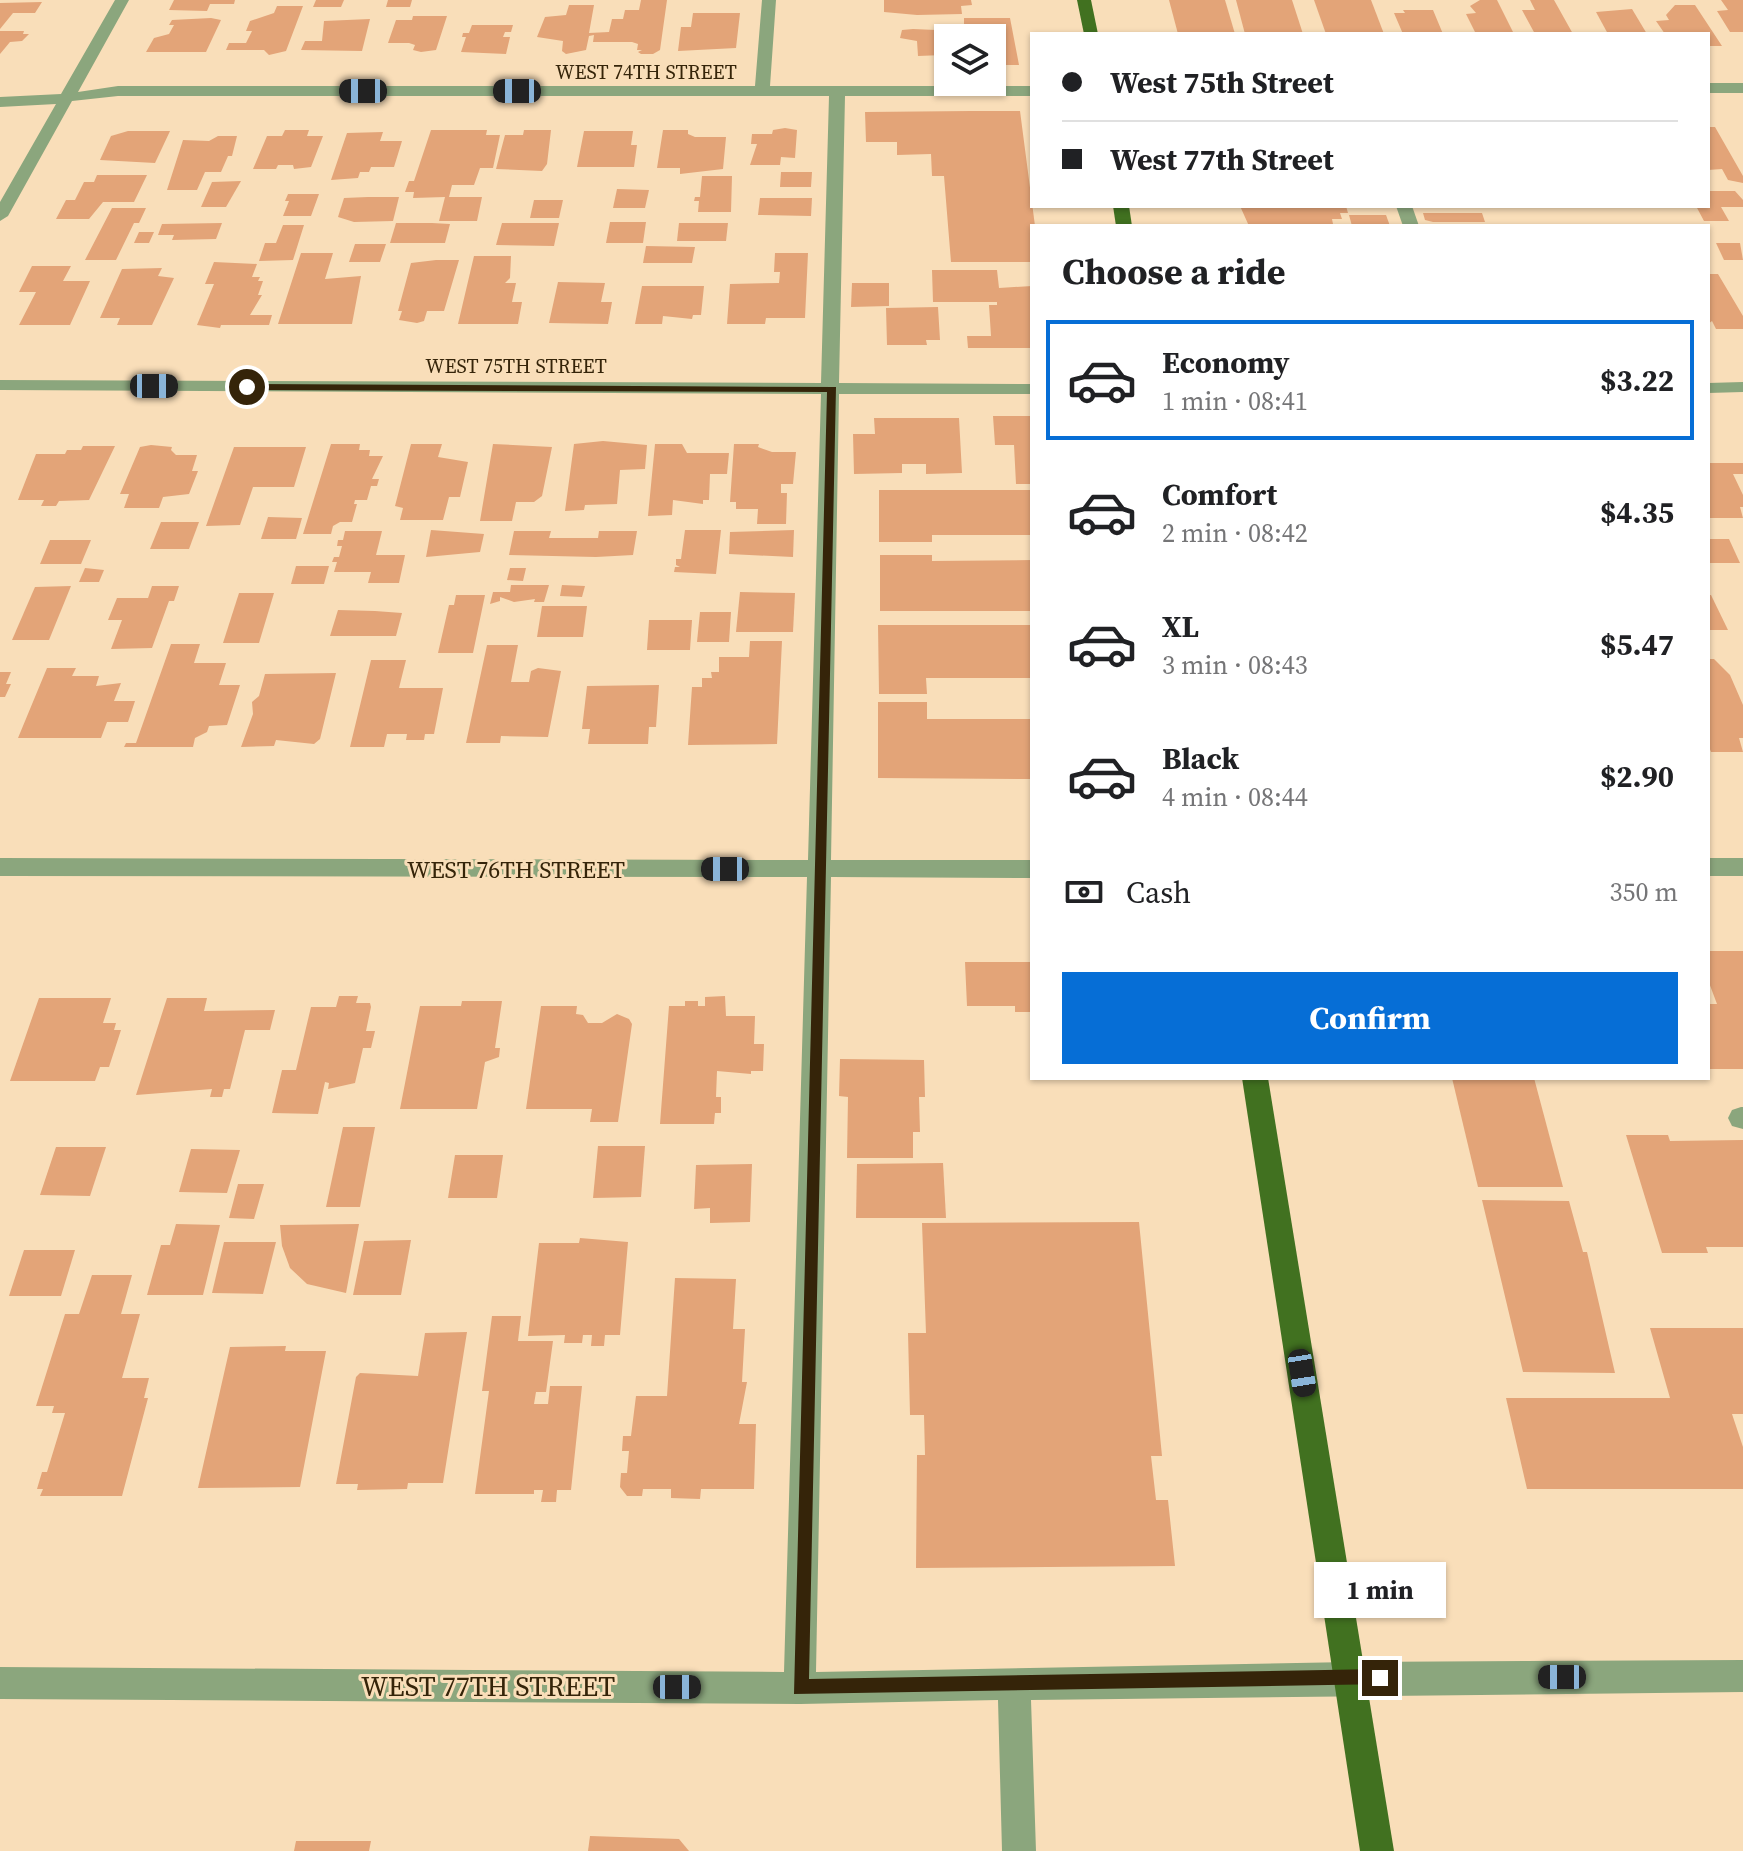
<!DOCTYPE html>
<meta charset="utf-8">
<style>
:root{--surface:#fff;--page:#f6f6f6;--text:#202124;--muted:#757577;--line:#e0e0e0;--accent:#066ed6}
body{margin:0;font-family:"Source Serif 4",serif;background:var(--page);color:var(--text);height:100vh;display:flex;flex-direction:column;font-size:30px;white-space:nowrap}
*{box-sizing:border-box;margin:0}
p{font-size:26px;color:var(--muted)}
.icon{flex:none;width:44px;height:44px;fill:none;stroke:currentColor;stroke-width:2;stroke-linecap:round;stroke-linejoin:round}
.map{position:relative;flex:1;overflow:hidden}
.side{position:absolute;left:1030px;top:224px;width:680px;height:856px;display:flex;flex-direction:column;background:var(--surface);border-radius:0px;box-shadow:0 2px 6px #0004}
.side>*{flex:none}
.banner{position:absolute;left:1030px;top:32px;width:680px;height:176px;border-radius:0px;box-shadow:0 2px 6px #0004;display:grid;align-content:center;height:176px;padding:0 32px;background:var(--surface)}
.controls{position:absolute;left:934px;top:24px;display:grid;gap:16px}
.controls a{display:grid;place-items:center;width:72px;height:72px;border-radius:0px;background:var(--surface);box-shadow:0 2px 6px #0004;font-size:40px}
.end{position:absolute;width:36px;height:36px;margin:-18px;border:10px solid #352409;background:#fff;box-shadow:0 0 0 4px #fff}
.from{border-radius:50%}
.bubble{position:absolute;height:56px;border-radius:0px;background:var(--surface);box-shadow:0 2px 6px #0004;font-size:26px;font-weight:700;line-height:56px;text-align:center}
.car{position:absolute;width:24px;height:48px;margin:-24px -12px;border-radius:10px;box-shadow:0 0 6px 2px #0007;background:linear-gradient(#222 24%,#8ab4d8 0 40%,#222 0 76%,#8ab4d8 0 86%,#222 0)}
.banner b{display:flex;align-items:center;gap:28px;height:76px;font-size:30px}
.banner b+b{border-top:2px solid var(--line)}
.banner i{width:20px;height:20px;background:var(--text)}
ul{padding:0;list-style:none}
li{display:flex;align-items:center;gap:24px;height:120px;margin:0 16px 12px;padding:0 16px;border:4px solid transparent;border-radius:0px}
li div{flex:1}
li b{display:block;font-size:30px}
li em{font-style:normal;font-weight:700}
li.on{border-color:var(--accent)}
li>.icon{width:72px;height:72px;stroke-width:1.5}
h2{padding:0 32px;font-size:36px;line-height:96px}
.pay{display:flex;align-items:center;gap:20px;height:88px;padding:0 32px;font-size:30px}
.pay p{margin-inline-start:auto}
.button{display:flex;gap:16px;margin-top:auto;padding:16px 32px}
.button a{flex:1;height:92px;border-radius:0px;background:var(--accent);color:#fff;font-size:32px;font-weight:700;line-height:92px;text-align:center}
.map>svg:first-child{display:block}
.building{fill:#e3a478}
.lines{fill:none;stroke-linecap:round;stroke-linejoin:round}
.minor{fill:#8ba67d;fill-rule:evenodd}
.major{fill:#417120;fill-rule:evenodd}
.route{fill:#352409}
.labels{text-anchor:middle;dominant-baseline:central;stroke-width:6;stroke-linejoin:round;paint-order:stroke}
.far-street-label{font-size:20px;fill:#352409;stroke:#f9deb9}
.street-label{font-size:24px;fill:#352409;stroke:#f9deb9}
.near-street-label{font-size:28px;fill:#352409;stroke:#f9deb9}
</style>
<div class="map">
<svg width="1743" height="1851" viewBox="0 0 1743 1851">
<rect width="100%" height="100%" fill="#f9deb9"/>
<g class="building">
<path d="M174,0H235L234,4H210L207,11L169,10Z"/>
<path d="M316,0H344L341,7H313Z"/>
<path d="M388,0H412L410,7H386Z"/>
<path d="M641,0H667L660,50L653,54H641L638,52L642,50H637L638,44L632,42H593L594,35L589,36L586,50L566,54L562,51L563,41L537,37L545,17L566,15L569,5H594L589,33L609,32L612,19H623L625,10H639Z"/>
<path d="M884,0H971L972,5L961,6L962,14L917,15L884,12Z"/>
<path d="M1169,0H1225L1235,34H1178Z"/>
<path d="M1236,0H1292L1303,34H1245Z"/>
<path d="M1314,0H1371L1384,34H1326Z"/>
<path d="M1480,0H1497L1514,34H1476L1466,14L1476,13L1470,6Z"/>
<path d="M1530,0H1554L1573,34H1535L1522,10H1535Z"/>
<path d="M1721,0H1743V32H1730L1717,11L1728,10Z"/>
<path d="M42,2L35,13H13L0,29V3Z"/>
<path d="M1675,5H1695L1722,46H1708V34H1665L1656,21L1669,20L1666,15Z"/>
<path d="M277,6H303L286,51L269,55L264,50H226L229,43H246L252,31H246L250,21L274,13Z"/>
<path d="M1632,9L1647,34H1608L1596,12Z"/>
<path d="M1403,10H1433L1443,34H1403L1394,13H1405Z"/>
<path d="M693,13H740L736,48L678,51L681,27H691Z"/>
<path d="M413,16H447L436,50L421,52L413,50L415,45L409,43H388L396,20H412Z"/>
<path d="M211,18L221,20L206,52H146L154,38L169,34L174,25H169L172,20Z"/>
<path d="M964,18H1010L1019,65H992V38H948V66H944L943,55L918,56L917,41L900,38L902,30L913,29L959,31L958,24H964Z"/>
<path d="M370,19L362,51L301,50L305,41H322L324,21Z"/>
<path d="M472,25H513L511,32H505L503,37H510L506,54L461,52L466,37H462L463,33H469Z"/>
<path d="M0,31H24L23,34H29L22,41L10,42L0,54Z"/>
<path d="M971,111H1020L1035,226H1032V262H951L944,176H932L931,154L897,155V142H866L865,112Z"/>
<path d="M1708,127H1715L1743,176V183L1728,180L1722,169L1708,170Z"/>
<path d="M785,128L797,130L795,158L781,157L780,165H750L757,144H751L752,134H772L773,130Z"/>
<path d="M285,130H309L307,136H323L311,167L294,169L293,165H278L276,169H253L267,136H282Z"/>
<path d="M431,130H487L486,135H500L493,168H480L474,185H452L449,197H482L477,221H439L445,197L413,198L414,192H405L409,181H414Z"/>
<path d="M524,130H551L547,164L542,171L496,169L505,135H523Z"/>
<path d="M663,130H688V134L695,137H726L723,169L680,174V168H657Z"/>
<path d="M128,131H170L155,163L100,160L111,136Z"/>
<path d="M584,131H633L631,145H637L634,167H577Z"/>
<path d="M383,132L380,141H402L394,167H371L369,172H360L358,178L331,180L347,133Z"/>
<path d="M218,136H237L232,156H228L221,172H205L197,190H167L183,140L209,141Z"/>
<path d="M781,172H812L811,187H780Z"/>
<path d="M97,175H147L134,202H103L89,219H56L66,200H75L84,182H94Z"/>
<path d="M702,176H732L731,212H698L699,201H694L695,197H700Z"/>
<path d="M241,181L226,207H201L212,182Z"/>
<path d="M617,189L649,190L645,208H613Z"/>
<path d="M1708,191H1735L1743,200V207H1721L1729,221H1704L1696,206H1708Z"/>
<path d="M288,194H319L311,216H283L289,201H285Z"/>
<path d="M368,197H399L393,221L354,222L338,217L344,198Z"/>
<path d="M760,198H812L811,216L758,215Z"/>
<path d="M534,200H563L559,218H530Z"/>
<path d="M1240,206H1346L1348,213H1340L1342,219H1332L1333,224L1249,226Z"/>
<path d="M112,208H146L139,223H134L116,260H85Z"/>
<path d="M1423,213H1482L1485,222H1433L1425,220Z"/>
<path d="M1349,215H1386L1390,226H1352Z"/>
<path d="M610,222H646L643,243H606Z"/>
<path d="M222,223L216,239L172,240L174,235H158L162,224Z"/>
<path d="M396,223H432L450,224L445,243H390Z"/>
<path d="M502,223H559L554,246L496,245Z"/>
<path d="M679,223H728L726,241H677Z"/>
<path d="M283,225H304L293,260L259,261L265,243H276Z"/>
<path d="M139,232H154L149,243H134Z"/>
<path d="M1716,243H1740L1743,260H1724Z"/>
<path d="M355,244H386L380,262H349Z"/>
<path d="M646,246L695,247L692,263H643Z"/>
<path d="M301,253H333L325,279L361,276L352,324H278Z"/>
<path d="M775,253H808L805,318H766L765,324H727L730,284L779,283L780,272H774Z"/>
<path d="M474,256H511L510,278L505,283H516L512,302H522L518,324H458Z"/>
<path d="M436,260H459L444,311H427L424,321L417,323L399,320L402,311H398L411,263Z"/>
<path d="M214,262L257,264L252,277H260L258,281H263L258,295H262L250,315H272L269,325H221L220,328L197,325L214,284H205Z"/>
<path d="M32,266H71L63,281H90L70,325H19L36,292H19Z"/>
<path d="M162,268L158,276L174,278L152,325H117L120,318H100L122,269Z"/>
<path d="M932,270H997L999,288L1032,286V348H968L967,336H991L989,305H997V302H933Z"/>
<path d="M1708,274H1718L1743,316V329H1716L1712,321L1708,324Z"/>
<path d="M558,282L605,283L601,302H612L608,324L549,323Z"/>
<path d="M852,283H889V306L851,307Z"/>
<path d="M642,286H704L701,315H693L692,319L663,316L662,324H635Z"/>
<path d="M938,307L940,340H926L927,345H887L886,308Z"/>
<path d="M993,416H1032V484H1016L1014,445H995Z"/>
<path d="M874,418H959L962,473L926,474V464H902V473L854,474L853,434H875Z"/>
<path d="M603,441L647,445L645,469L620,470L617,504L585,505L584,510L565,511L574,444Z"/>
<path d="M331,444H360L359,450H370L369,456H383L372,479H379L377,486H371L367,500H355L354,504H357L352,522H340L333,526L331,534H303Z"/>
<path d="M411,444H442L438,457L468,462L460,497H449L443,520H400L403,508L395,506Z"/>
<path d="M493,444L552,447L542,496L534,502H516L512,521H480Z"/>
<path d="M655,444H682L687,453H729L727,474H710L709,500H703V504L673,500L672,515L648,516Z"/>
<path d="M734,444H759L758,447L772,452H796L793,484H781V493H787L786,524H757L758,509H736V502H730Z"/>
<path d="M151,445L172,447L171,450L176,455H197L192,471H198L189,494L163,497L159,508H124L129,494H120L140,447Z"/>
<path d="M83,446H115L89,500L59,501L56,506H41L44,500H18L36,454H65L67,450H81Z"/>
<path d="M234,447H306L294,487H253L240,525L206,526Z"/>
<path d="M1708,463H1743V474H1733L1743,495V507H1740L1743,518H1708Z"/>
<path d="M879,490H1032V535H932V542H879Z"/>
<path d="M268,517L302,518L296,539H261Z"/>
<path d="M161,522H199L189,549H150Z"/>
<path d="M431,530L484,534L480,552L426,557Z"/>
<path d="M685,530H721L716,574L674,572L675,567H680L676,565V559H681Z"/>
<path d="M794,530L793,557L729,554L730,532Z"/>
<path d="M345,531H382L376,555H405L399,583H368L371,572H334L337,562H332L334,557H339L342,546H337L338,540H343Z"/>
<path d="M514,531H551L549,538H598L599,531H637L633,555L596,557L509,555Z"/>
<path d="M1708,539H1729L1740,563H1708Z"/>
<path d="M50,540H91L81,564H40Z"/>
<path d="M880,555H932V561L1032,560V611H880Z"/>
<path d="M296,566H329L324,584H291Z"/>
<path d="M85,568L104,570L99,582H79Z"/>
<path d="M510,568H526L523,581L507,580Z"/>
<path d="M511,585H549L544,602H534L535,599L514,602L500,597V601L490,604L493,592H510Z"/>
<path d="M562,585L585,586L582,597L560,596Z"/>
<path d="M71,586L49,640H12L35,587Z"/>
<path d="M152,586H179L174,601H169L152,648L111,649L122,620H108L117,598H148Z"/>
<path d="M740,592L795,593L793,632H736Z"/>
<path d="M239,593H274L259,643H223Z"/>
<path d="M456,595H485L473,653H438L449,605H454Z"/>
<path d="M1708,595H1711L1728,630H1708Z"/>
<path d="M542,606H587L583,637H537Z"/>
<path d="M338,610L375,611L402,613L396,636H330Z"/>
<path d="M700,612H731L729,642H697Z"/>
<path d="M649,620H692L690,650H647Z"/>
<path d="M878,625H1032V678H926L927,694H879Z"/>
<path d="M750,641H782L777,744L688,745L692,687H702V678H712L711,672H719V657H749Z"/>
<path d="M171,644H200L194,663H226L219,685H240L227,725L209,726L207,732L195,738L193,747H124L126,743H136Z"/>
<path d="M487,645H518L511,682H529L531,671L538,668L561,671L548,737L501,736L500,743H466Z"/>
<path d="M1708,659H1714L1730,675L1743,705V738H1739L1743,752H1711L1708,744Z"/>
<path d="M371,660H406L399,688H443L434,734H425L424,740H406L407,734H387L384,747H350Z"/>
<path d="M47,668H76L72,676H99L96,686L121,683L114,701H135L128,722H107L101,738H18Z"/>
<path d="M0,672H11L6,684H11L5,697H0Z"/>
<path d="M336,673L320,739L314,744L276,740L274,746L241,747L253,714L252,702L259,696L265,674Z"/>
<path d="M659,685L656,727H649L648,744H588L590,729H582L587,686Z"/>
<path d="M878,702H927V719H1032V779L878,778Z"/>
<path d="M1708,951H1743V1069H1708V1004H1717L1708,980Z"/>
<path d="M965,962H1032V1012H1015V1006H967Z"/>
<path d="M339,996H358L356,1003H370L371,1007L366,1031H375L371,1048H363L355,1083L328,1089L329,1083L325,1082L318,1114L272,1113L282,1070H296L311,1007H336Z"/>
<path d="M725,996L726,1016H755L754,1044H764L763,1071H751V1074L717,1071L716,1097H721V1113H715L714,1124H660L669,1006H685V1001H698V1006H705V997Z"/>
<path d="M39,998H111L103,1023H116L114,1030H121L109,1067H100L95,1081H10Z"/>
<path d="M167,998H207L204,1011L275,1010L270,1030H245L230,1089H224L222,1097H210L212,1089L136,1095Z"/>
<path d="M462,1001H502L495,1048H500L499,1057L485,1062L477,1109H400L420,1006H461Z"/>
<path d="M541,1006H577L576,1014L583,1015L588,1023H602L617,1014L629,1019L632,1024L618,1122H590L592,1109H526Z"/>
<path d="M840,1059L924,1060L925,1097H919L920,1132H913V1158H847L848,1097L839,1096Z"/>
<path d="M1452,1078H1534L1563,1187H1478Z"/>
<path d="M343,1127H375L360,1207H326Z"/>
<path d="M1626,1135H1668L1670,1141L1743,1140V1247H1706L1708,1253H1662Z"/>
<path d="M598,1146H645L641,1197L593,1198Z"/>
<path d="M56,1147H106L90,1196L40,1195Z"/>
<path d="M191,1149L240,1150L227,1193L179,1192Z"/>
<path d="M455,1155H503L497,1198H448Z"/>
<path d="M943,1163L946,1218H856L857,1164Z"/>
<path d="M752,1164L750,1222L710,1223V1208L694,1209L696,1165Z"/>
<path d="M238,1184H264L254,1219L229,1218Z"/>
<path d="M1482,1200L1569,1201L1583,1252H1587L1615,1373L1523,1372Z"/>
<path d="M1139,1222L1162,1456H1151L1156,1500H1168L1175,1566L916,1568L917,1455H925L924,1415H910L908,1333H926L922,1223Z"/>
<path d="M176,1224L220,1225L203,1295H147L161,1245H170Z"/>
<path d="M359,1224L346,1293L307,1284L290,1268L282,1246L280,1225Z"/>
<path d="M580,1238L628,1242L620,1335H605L604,1346H591L592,1335H583L582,1343H564L565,1335L528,1336L539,1243H579Z"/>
<path d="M411,1240L401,1295H353L364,1241Z"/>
<path d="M224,1242H276L263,1294L212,1293Z"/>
<path d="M24,1250H75L61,1296H9Z"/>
<path d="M92,1275H132L121,1314H140L122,1378H149L144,1398H148L122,1496H40L43,1489H37L42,1472H47L65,1413H52L54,1406H36L65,1314H79Z"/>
<path d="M675,1278L736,1279L733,1329H745L742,1382H747L739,1424H756L754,1489H701L700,1499L671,1498V1489H643L642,1496H627L620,1487L621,1473H627L629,1451H622L623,1436H631L636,1396H667Z"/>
<path d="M492,1316H521L518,1341H553L546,1392H536L534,1404H548L550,1386H582L571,1490H557L556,1502H541L543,1490H534V1494H475L489,1391H482Z"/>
<path d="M1650,1328H1743V1414H1732L1743,1447V1489H1527L1506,1398H1670Z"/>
<path d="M467,1332L443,1483H408L407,1489L357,1490L358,1484H336L356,1377L360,1373L418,1376L425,1333Z"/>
<path d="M286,1346L285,1351H326L300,1487L198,1488L230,1347Z"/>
<path d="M590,1836L679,1839L689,1851H588Z"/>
<path d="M296,1841H371L369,1851H294Z"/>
</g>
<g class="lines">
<g class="minor">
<path d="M115,0H129L78,92L118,86H755L762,0H776L770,86H1032V96H845L839,383L1032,384V394H839L831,860H1032V878L831,877L816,1672L1350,1662L1743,1660V1692L1031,1700L1036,1851H1002L998,1700L800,1704L0,1699V1667L784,1672L807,877L0,876V858L808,860L821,394L0,390V380L821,383L829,96H118L72,101L8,216L0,221V202L56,104L0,107V97L61,94Z"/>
<rect x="1708" y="83" width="35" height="10"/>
<path d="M1396,206H1412L1419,226H1403Z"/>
<path d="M1743,382V392L1708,393V383Z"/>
<rect x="1708" y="858" width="35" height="18"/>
<path d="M1741,1107H1743V1129L1732,1126L1728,1118L1732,1110Z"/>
</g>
<g class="major">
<path d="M1077,0H1091L1098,34H1084Z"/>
<path d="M1113,206H1129L1132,226H1116Z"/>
<path d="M1242,1078H1268L1394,1851H1360Z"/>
</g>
</g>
<path class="route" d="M243,384L836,387L809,1679L1380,1669L1386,1672V1684L794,1694L827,392L247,390Z"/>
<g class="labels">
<g class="far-street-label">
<text x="646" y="72">WEST 74TH STREET</text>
<text x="516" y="366">WEST 75TH STREET</text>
</g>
<g class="street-label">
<text x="516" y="869">WEST 76TH STREET</text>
</g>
<g class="near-street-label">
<text x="488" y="1686">WEST 77TH STREET</text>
</g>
</g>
</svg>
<div class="controls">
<a><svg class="icon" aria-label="layers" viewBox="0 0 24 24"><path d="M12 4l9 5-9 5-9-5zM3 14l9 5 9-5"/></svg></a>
</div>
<i class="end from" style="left:247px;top:387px"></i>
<i class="end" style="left:1380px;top:1678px"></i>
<div class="bubble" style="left:1314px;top:1562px;width:132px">1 min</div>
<i class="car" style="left:363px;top:91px;rotate:270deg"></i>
<i class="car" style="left:517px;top:91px;rotate:270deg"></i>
<i class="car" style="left:154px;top:386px;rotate:90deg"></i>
<i class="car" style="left:725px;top:869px;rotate:270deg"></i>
<i class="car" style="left:1302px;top:1373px;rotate:171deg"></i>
<i class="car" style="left:1562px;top:1677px;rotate:270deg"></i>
<i class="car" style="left:677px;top:1687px;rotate:90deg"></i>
<div class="banner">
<b><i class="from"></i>West 75th Street</b>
<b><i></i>West 77th Street</b>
</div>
<section class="side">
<h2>Choose a ride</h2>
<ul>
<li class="on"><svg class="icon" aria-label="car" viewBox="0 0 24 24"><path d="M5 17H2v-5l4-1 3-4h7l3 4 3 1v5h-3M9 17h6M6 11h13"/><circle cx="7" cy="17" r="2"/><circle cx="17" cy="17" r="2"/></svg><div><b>Economy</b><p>1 min · 08:41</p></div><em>$3.22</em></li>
<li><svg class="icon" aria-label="car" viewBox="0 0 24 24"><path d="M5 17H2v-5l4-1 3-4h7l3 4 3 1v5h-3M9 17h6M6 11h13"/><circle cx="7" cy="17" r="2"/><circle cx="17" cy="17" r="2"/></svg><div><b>Comfort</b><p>2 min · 08:42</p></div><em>$4.35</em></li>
<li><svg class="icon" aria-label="car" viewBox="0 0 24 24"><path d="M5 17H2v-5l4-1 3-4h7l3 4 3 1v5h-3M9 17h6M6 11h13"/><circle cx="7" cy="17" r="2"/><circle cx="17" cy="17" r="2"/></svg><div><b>XL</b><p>3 min · 08:43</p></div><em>$5.47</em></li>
<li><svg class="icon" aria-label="car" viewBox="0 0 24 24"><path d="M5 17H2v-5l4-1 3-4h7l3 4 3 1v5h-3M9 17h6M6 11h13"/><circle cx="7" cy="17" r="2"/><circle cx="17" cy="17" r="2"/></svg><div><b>Black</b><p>4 min · 08:44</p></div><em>$2.90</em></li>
</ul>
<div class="pay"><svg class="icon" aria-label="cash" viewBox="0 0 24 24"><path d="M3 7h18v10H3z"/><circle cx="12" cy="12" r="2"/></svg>Cash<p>350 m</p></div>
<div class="button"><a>Confirm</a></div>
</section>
</div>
